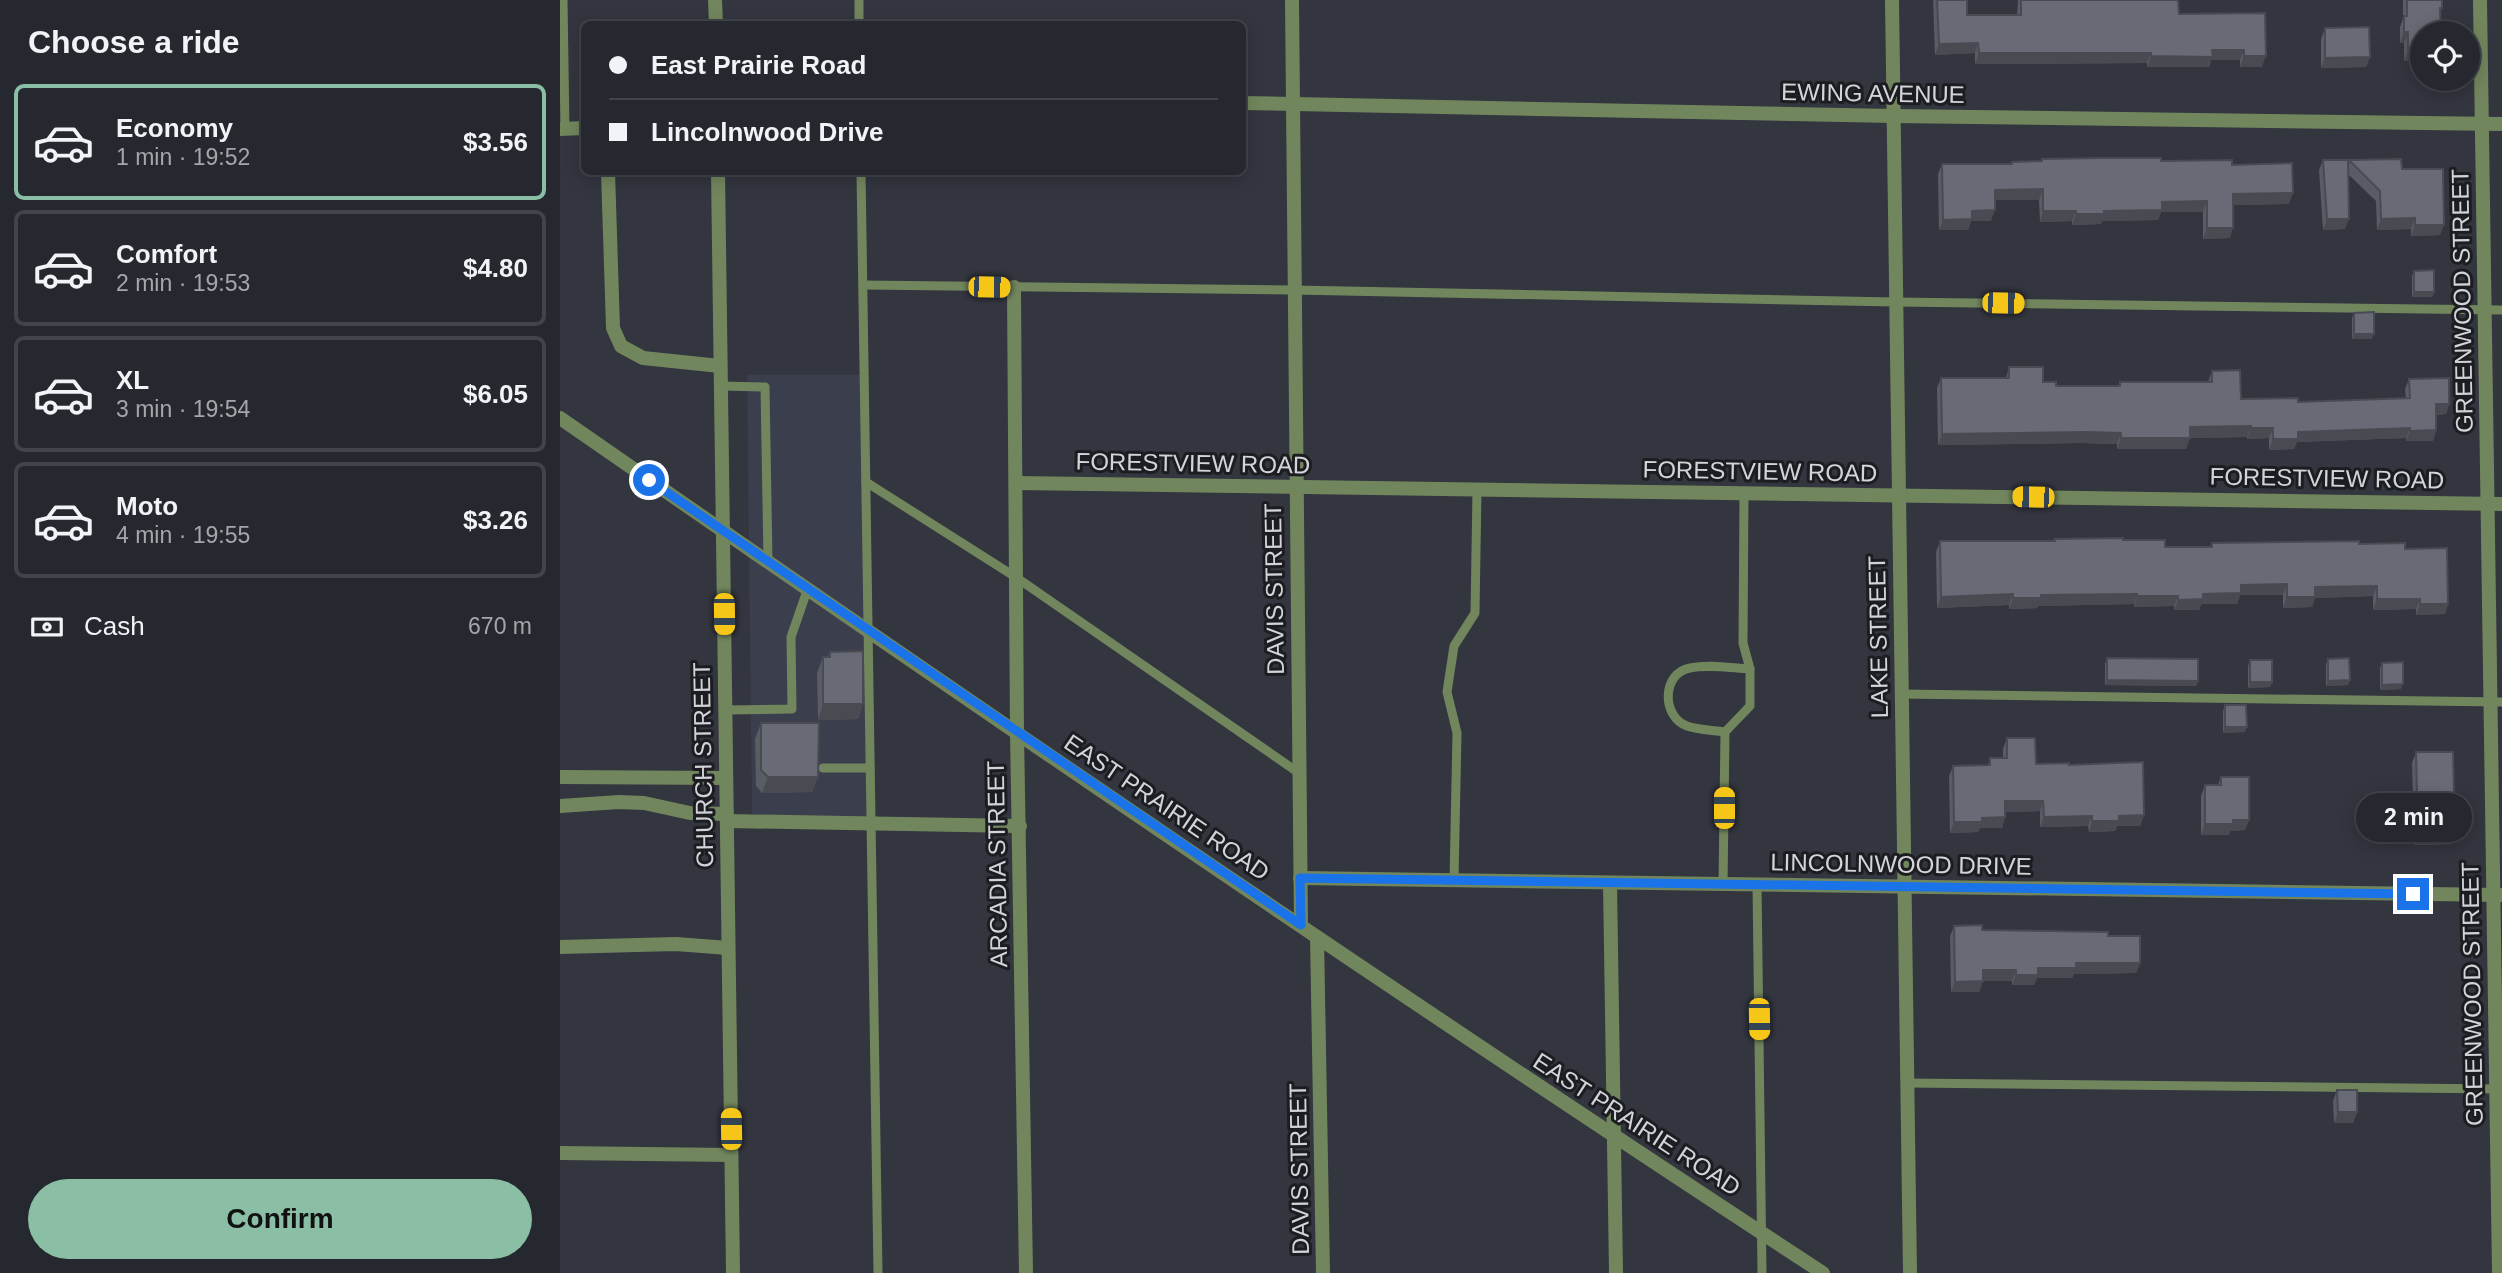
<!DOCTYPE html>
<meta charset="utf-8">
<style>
:root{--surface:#26282f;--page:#2e3037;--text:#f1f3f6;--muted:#a4a6aa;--line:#42444b;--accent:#8abfa5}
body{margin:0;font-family:Arial,sans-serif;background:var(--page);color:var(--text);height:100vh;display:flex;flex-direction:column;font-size:26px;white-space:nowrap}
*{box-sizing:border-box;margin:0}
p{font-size:23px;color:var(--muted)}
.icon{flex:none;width:38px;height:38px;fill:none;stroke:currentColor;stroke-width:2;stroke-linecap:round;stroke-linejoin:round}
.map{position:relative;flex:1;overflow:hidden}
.details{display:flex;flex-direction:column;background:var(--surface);width:560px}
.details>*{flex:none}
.banner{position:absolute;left:21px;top:21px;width:665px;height:154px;border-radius:10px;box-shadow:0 4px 18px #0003,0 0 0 2px var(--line);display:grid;align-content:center;height:154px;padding:0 28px;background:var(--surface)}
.buttons{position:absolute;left:1850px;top:21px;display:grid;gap:14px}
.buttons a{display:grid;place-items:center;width:70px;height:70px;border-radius:50%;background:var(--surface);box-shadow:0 4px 18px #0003,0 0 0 2px var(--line);font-size:35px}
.end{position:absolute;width:32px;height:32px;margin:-16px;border:9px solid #1a73e8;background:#fff;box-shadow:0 0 0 4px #fff}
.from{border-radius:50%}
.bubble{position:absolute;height:49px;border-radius:24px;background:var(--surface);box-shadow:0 4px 18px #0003,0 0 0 2px var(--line);font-size:23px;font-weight:700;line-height:49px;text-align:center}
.car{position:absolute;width:21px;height:42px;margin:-21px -10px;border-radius:9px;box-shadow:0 0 5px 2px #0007;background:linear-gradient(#f5c518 24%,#345 0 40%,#f5c518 0 76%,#345 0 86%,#f5c518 0)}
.banner b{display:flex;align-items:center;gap:24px;height:66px;font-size:26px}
.banner b+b{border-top:2px solid var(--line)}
.banner i{width:18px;height:18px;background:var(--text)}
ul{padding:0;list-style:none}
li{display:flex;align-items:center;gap:21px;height:116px;margin:0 14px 10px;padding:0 14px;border:4px solid var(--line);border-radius:10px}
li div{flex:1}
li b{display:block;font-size:26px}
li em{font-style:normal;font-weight:700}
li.selected{border-color:var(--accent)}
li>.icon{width:63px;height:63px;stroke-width:1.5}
h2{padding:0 28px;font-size:32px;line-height:84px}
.pay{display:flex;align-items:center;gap:18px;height:77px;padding:0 28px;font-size:26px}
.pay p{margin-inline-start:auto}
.primary-button{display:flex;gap:14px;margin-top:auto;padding:14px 28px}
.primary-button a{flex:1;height:80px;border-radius:42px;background:var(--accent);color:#111;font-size:28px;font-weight:700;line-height:80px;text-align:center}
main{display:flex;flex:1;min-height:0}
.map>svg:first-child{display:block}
.built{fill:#3a3e4d}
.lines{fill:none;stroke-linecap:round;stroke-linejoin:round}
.service{stroke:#72865d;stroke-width:9}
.minor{stroke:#72865d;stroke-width:14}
.tertiary{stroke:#72865d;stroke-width:14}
.wall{fill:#595b65}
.shaded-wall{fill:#494a52}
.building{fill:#686a75;stroke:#494a52;stroke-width:2}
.route{stroke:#1a73e8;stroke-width:9}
.labels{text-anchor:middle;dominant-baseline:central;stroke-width:6;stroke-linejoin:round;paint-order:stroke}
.street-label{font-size:24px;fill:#d2d4da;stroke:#1c1d21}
</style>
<main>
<section class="details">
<h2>Choose a ride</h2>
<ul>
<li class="selected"><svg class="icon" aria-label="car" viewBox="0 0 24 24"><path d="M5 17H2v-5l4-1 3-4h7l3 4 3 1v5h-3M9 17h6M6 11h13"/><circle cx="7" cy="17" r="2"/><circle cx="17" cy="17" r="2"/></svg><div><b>Economy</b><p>1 min · 19:52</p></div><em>$3.56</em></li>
<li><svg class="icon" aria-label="car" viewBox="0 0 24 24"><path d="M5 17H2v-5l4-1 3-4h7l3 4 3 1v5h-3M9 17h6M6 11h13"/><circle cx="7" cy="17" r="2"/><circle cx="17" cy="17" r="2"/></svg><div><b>Comfort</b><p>2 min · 19:53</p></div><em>$4.80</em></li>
<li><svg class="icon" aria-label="car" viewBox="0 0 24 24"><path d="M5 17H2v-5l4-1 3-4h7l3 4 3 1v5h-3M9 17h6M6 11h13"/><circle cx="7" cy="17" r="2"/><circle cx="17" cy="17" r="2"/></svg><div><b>XL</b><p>3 min · 19:54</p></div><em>$6.05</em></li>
<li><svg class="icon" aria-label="car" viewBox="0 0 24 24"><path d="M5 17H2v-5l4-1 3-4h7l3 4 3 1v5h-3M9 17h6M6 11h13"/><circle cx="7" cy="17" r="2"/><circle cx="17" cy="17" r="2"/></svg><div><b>Moto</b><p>4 min · 19:55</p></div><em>$3.26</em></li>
</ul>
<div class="pay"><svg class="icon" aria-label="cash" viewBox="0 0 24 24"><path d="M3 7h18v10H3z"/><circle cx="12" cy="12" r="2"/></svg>Cash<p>670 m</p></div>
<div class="primary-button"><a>Confirm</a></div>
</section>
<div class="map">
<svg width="1942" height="1273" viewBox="0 0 1942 1273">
<rect width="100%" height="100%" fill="#33353f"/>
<path class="built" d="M187,375H302L309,820L192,819Z"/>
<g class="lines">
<g class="service">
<path d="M3,0L5,129"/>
<path d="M299,0V24"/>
<path d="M301,172L318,1273"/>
<path d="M303,285L734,290L1336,302L1942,310"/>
<path d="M161,386L205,387L208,561"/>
<path d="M306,482L457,578L739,773"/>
<path d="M1341,694L1942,702"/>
<path d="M165,710L232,709L231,637L248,588"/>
<path d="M1165,732C1153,730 1138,730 1127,726C1101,716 1102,673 1130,668C1149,664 1171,668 1190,669"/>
<path d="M263,768H310"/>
<path d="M894,881L897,733L887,692L894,646L915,613L917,490"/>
<path d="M1163,885L1165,732L1190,706V669L1183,643L1184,493"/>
<path d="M1197,885L1202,1273"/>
<path d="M1347,1083L1940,1089"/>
</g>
<g class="minor">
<path d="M732,0L741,925"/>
<path d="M1332,0L1350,1273"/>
<path d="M1920,0L1939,1273"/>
<path d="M682,103L1333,116L1942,124"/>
<path d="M0,129L24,128"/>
<path d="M48,172L53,328L61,346L83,358L160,366"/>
<path d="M454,287L457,733L466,1273"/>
<path d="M457,483L1942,504"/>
<path d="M0,777L166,778"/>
<path d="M0,806L59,802L84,803L130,813L166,814"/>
<path d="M167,821L460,826"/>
<path d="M740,878L1941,895"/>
<path d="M1050,883L1056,1273"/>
<path d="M757,937L763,1273"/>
<path d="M0,947L116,944L168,948"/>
<path d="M0,1153L171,1155"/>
</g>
<g class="tertiary">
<path d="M155,0L156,24"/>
<path d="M158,172L173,1273"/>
<path d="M0,418C418,708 837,995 1263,1273"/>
</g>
</g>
<g class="wall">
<path d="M1373,0H1407V15H1457L1458,0H1579L1619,14L1705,13L1702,67H1680V60H1651L1649,67H1587V63L1415,64V53L1375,55Z"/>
<path d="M1843,0H1882V8L1880,13L1862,33V61H1844V43H1840V27L1843,18Z"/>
<path d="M1765,28L1810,57L1806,67L1761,68V39Z"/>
<path d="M1482,159L1601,161L1672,165L1729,204L1673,205L1670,238L1643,239V212H1601L1598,220L1542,221L1541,224L1512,225V221L1480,222L1479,200H1435L1431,221H1411L1408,230H1379L1378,174L1382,164H1451L1452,162L1482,161Z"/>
<path d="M1763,160H1789L1842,169L1880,235L1851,236V229L1817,230L1816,201L1788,174L1785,229L1763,230L1759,170Z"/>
<path d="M1854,271L1874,292L1872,297H1852V276Z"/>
<path d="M1794,313L1812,339H1792V318Z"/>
<path d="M1449,367L1483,382L1496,386H1559L1560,382H1648L1652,371L1681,399L1738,402L1846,398L1845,389L1849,379L1889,404L1886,414L1876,415V430L1873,441H1846V438L1737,442L1734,449L1709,450V438L1687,439V437L1630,438L1626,449H1557V444L1521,443L1378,445L1377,388L1381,378H1446Z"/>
<path d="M1495,539L1563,540L1605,547H1650L1652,543L1799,544L1845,549L1888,604L1885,614L1856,615V609L1813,610V596L1755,598L1752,607L1723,608V595H1680L1677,604H1641L1639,610H1614V606L1574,607V604L1478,606V608L1449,609V605L1377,608L1376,552L1380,541H1494Z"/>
<path d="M270,652L303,704L298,719L258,720L257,673L263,657H268Z"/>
<path d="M1547,658L1638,681L1636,686L1545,685V664Z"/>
<path d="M1768,659L1790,680L1788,685L1766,686V664Z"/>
<path d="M1690,660L1712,682L1710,687L1688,688V666Z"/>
<path d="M1822,663L1841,689L1820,690V668Z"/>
<path d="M1665,705L1685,732L1663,733V711Z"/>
<path d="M201,723L258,777L252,792L202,793L196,786L195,739Z"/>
<path d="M1447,738L1476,764L1509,765L1584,815L1580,826H1557L1555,831L1529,832L1528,826L1480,827V811L1445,812V817L1442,828H1420L1418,832L1390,833L1389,776L1393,766L1428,765L1430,758H1443V749Z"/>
<path d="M1856,752L1895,834L1891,844L1854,845L1852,763Z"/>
<path d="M1661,777L1689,820L1685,830L1670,831L1669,835H1641V796L1645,785H1658Z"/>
<path d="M1394,926L1422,930L1548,936L1580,963L1576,973L1514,974L1512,978H1477L1474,985H1452V981H1423L1419,992H1391L1390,936Z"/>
<path d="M1777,1090L1797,1112L1793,1123H1774L1773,1101Z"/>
</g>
<g class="shaded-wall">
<path d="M1844,32H1848L1844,43H1840Z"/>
<path d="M1418,43L1415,53L1375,55L1379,44Z"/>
<path d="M1652,50H1684L1680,60H1651L1649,67H1587L1591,56Z"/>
<path d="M1848,50H1862V61H1844Z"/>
<path d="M1419,53H1591L1587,63L1415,64Z"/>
<path d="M1684,56H1706L1702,67H1680Z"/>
<path d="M1810,57L1806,67L1761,68L1765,58Z"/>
<path d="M1483,189L1479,200H1431L1435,190Z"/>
<path d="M1733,193L1729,204L1669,205L1673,194Z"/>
<path d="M1647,201L1643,212H1601L1598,220L1542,221L1541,224L1512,225L1516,214L1602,202Z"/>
<path d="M1435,210L1431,221H1411L1408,230H1379L1383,220L1412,211Z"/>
<path d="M1483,211H1516L1512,221L1480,222Z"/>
<path d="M1855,218L1851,229L1817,230L1821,219Z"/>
<path d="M1767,219H1789L1785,229L1763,230Z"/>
<path d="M1855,225H1884L1880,235L1851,236Z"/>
<path d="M1647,228H1673L1670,238L1643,239Z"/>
<path d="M1854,292H1874L1872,297H1852Z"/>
<path d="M1794,334H1814L1812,339H1792Z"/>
<path d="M1876,404H1889L1886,414L1872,415Z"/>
<path d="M1691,426L1687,437L1626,438L1630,427Z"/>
<path d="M1691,428H1713L1709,438L1687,439Z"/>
<path d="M1850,428L1846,438L1737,442L1734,449L1709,450L1713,439L1738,432Z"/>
<path d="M1876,430L1873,441H1846L1850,431Z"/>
<path d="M1525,432L1561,433L1557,444L1521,443L1378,445L1382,434Z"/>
<path d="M1561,438H1630L1626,449H1557Z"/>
<path d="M1727,584L1723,595H1680L1677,604H1641L1639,610H1614L1618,600L1681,585Z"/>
<path d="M1817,586L1813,596L1755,598L1752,607L1723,608L1727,597L1755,587Z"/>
<path d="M1453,594L1449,605L1377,608L1381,597Z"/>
<path d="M1577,594L1574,604L1478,606V608L1449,609L1453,598L1481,595Z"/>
<path d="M1577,596H1618L1614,606L1574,607Z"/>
<path d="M1817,599H1860L1856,609L1813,610Z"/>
<path d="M1860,604H1888L1885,614L1856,615Z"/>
<path d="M1547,680L1638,681L1636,686L1545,685Z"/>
<path d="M1790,680L1788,685L1766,686L1768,681Z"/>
<path d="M1690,682H1712L1710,687L1688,688Z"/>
<path d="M1843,684L1841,689L1820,690L1822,685Z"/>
<path d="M263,704H303L298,719L258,720Z"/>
<path d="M1665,727H1687L1685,732L1663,733Z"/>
<path d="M208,777H258L252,792L202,793Z"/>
<path d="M1445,801H1483L1480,811L1441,812Z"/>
<path d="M1584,815L1580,826H1557L1555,831L1529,832L1532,821L1559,816Z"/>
<path d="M1532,816L1528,826L1480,827L1484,817Z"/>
<path d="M1445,817L1442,828H1420L1418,832L1390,833L1394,822L1422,818Z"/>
<path d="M1673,820H1689L1685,830L1670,831L1669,835H1641L1645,824Z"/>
<path d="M1858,834H1895L1891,844L1854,845Z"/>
<path d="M1516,963H1580L1576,973L1514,974L1512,978H1477L1474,985H1452L1456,975L1478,968Z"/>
<path d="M1423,970H1456L1452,981H1419Z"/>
<path d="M1423,981L1419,992H1391L1395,982Z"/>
<path d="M1778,1112H1797L1793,1123H1774Z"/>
</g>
<g class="building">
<path d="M1377,0H1407V15H1461V0H1618L1619,14L1705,13L1706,56H1684V50H1652L1653,57L1591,56V53H1419L1418,43L1379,44Z"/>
<path d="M1847,0H1882V8H1880L1881,33H1862V50H1848V32H1844V16H1847Z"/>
<path d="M1809,27L1810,57L1765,58V28Z"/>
<path d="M1543,158H1601V161L1672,160V165L1732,163L1733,193L1673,194V228H1647V201L1602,202V210L1544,211V214H1516V211H1483V189L1435,190V210L1412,211V219L1383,220L1382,164H1452V162L1482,161V159Z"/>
<path d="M1841,159L1842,169H1883L1884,225H1855V218L1821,219L1820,191L1789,160Z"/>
<path d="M1763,160H1788L1789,219H1767Z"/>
<path d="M1874,270V292H1854V271Z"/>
<path d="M1814,312V334H1794V313Z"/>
<path d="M1449,367H1483V382H1496V386H1560V382H1652V371L1680,370L1681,399L1738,398V402L1850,398L1849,379L1889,378V404H1876V430L1850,431V428L1738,432V439H1713V428H1691V426L1630,427V438H1561V433L1525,432L1382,434L1381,378H1449Z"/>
<path d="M1563,538V540H1605V547H1652V543L1799,541V544L1845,543V549L1887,548L1888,604H1860V599H1817V586L1755,587V597H1727V584L1681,585V593L1643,594V599L1618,600V596H1577V594L1481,595V598H1453V594L1381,597L1380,541H1495V539Z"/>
<path d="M303,651V704H263V657H270V652Z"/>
<path d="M1547,658L1638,659V681L1547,680Z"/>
<path d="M1789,658L1790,680L1768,681V659Z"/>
<rect x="1690" y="660" width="22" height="22"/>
<path d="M1843,662V684L1822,685V663Z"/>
<path d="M1665,705H1686L1687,727H1665Z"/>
<path d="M201,723H259L258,777H208L201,770Z"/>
<path d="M1447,738H1475L1476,764L1509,763V765L1583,762L1584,815L1559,816V821H1532V816L1484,817L1483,801H1445V817L1422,818V822H1394L1393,766L1430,765V758H1447Z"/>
<path d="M1856,752H1893L1895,834H1858Z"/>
<path d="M1661,777H1689V820H1673V824H1645V785H1661Z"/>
<path d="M1422,925V930L1548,932V936H1580V963H1516V968H1478V975H1456V970H1423V981L1395,982L1394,926Z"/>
<path d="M1777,1090H1797V1112H1778Z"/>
</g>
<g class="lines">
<path class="route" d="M89,480L741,925L740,878L1853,894"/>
</g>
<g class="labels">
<g class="street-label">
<text transform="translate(1313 93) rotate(1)">EWING AVENUE</text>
<text transform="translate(1902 301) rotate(-91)">GREENWOOD STREET</text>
<text transform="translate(633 463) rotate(1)">FORESTVIEW ROAD</text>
<text transform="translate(1200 471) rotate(1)">FORESTVIEW ROAD</text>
<text transform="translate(1767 478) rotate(1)">FORESTVIEW ROAD</text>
<text transform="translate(714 589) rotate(-91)">DAVIS STREET</text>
<text transform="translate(1318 637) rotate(-91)">LAKE STREET</text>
<text transform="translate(143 765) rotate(-91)">CHURCH STREET</text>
<text transform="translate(607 807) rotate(34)">EAST PRAIRIE ROAD</text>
<text transform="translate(437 864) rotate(-91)">ARCADIA STREET</text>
<text transform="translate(1341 864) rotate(1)">LINCOLNWOOD DRIVE</text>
<text transform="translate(1912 994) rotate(-91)">GREENWOOD STREET</text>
<text transform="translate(1077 1124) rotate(33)">EAST PRAIRIE ROAD</text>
<text transform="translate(739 1169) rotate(-91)">DAVIS STREET</text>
</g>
</g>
</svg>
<div class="buttons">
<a><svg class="icon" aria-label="locate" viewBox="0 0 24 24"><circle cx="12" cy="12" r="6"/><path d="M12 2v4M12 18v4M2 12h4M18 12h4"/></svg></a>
</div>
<i class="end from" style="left:89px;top:480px"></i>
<i class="end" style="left:1853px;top:894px"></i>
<div class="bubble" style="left:1796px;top:793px;width:116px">2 min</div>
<i class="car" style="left:429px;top:287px;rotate:91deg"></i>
<i class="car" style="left:1443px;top:303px;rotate:91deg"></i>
<i class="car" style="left:1473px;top:497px;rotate:271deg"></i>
<i class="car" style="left:164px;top:614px;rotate:179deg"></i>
<i class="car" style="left:1164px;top:808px;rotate:0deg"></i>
<i class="car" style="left:1199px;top:1019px;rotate:179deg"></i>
<i class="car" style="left:171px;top:1129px;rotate:359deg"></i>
<div class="banner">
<b><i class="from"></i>East Prairie Road</b>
<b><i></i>Lincolnwood Drive</b>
</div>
</div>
</main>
